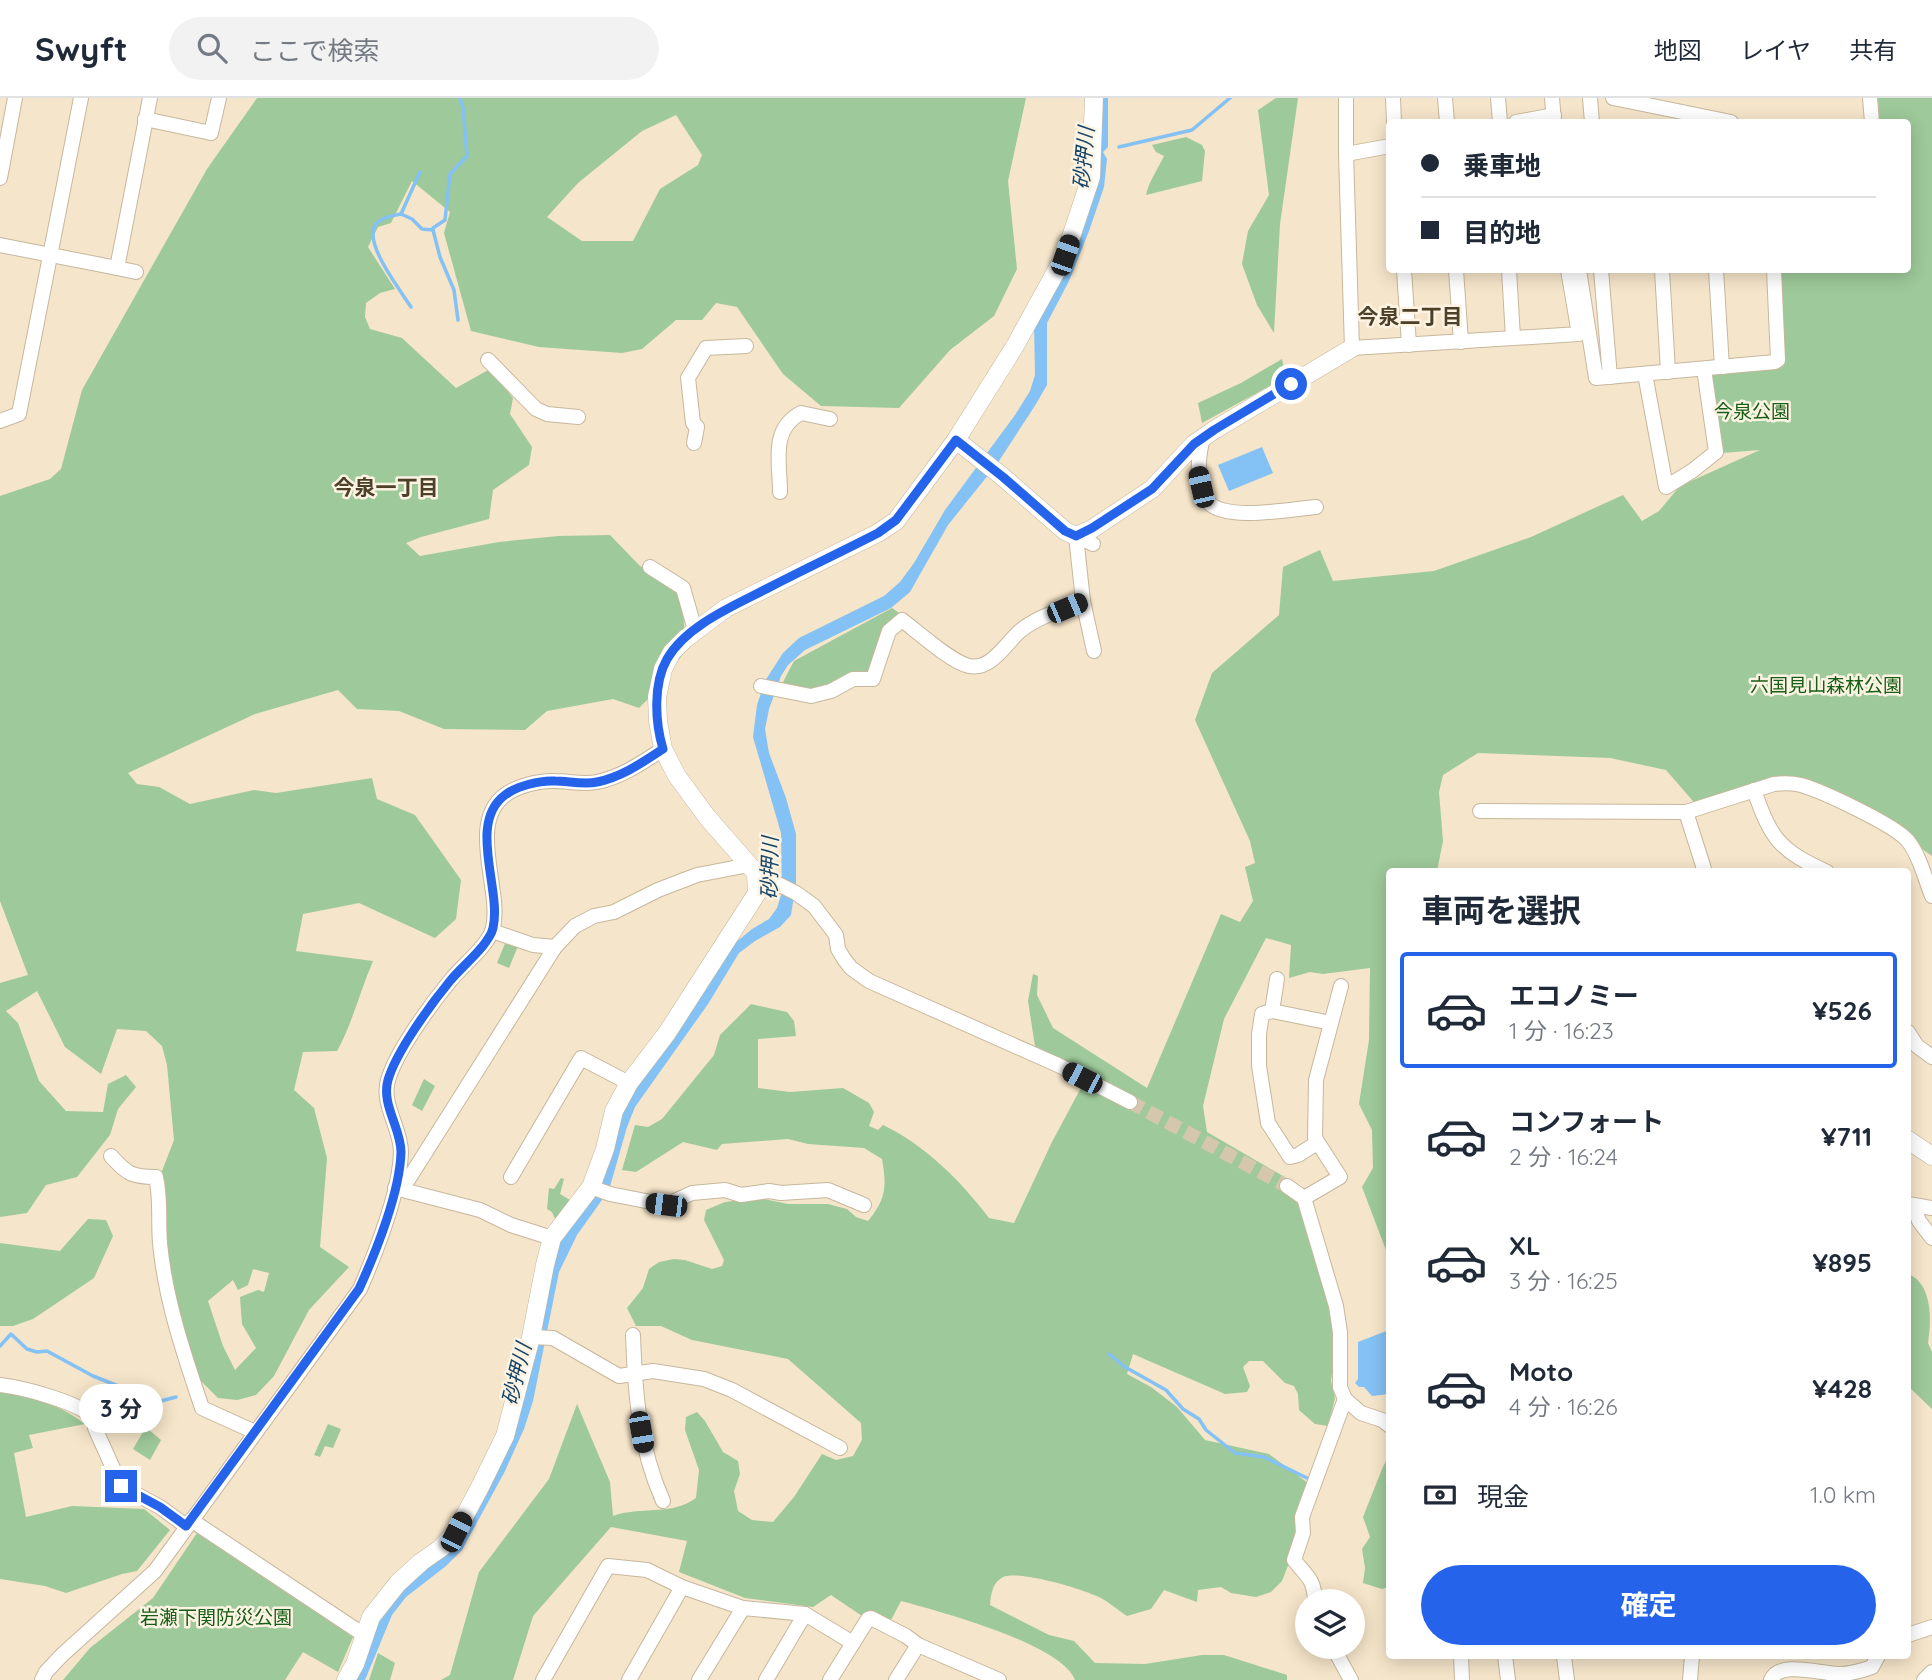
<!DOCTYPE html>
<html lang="ja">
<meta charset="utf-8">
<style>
:root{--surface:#fff;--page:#f2f2f3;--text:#1f2937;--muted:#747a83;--line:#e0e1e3;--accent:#2563eb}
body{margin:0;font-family:Quicksand,"Noto Sans JP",sans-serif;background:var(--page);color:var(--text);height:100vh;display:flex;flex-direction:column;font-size:26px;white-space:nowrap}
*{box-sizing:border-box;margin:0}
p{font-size:23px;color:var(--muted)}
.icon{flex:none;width:38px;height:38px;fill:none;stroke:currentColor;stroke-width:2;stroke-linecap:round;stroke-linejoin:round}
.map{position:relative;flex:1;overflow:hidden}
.details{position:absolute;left:1386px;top:770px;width:525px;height:791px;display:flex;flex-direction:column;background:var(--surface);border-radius:7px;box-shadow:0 4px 18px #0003}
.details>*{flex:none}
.guide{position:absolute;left:1386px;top:21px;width:525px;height:154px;border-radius:7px;box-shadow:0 4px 18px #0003;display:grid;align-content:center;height:154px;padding:0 35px;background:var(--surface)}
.fabs{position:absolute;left:1295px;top:1491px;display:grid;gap:14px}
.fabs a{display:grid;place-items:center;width:70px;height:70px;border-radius:50%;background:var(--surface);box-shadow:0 4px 18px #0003;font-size:35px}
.end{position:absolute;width:32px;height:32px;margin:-16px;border:9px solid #2563eb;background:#fff;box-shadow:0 0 0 4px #fff}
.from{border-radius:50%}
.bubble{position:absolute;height:49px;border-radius:24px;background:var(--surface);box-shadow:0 4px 18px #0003;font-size:23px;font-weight:700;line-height:49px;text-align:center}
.car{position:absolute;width:21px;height:42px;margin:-21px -10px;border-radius:9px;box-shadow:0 0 5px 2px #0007;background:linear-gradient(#222 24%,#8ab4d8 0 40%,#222 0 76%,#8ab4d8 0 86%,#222 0)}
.guide b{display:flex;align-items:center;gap:24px;height:66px;font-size:26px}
.guide b+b{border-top:2px solid var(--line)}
.guide i{width:18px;height:18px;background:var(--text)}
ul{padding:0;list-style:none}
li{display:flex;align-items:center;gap:21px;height:116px;margin:0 14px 10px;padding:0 21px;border:4px solid transparent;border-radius:7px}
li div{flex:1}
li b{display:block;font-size:26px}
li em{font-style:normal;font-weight:700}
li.current{border-color:var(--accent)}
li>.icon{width:63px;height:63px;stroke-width:1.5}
h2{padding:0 35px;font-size:32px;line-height:84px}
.pay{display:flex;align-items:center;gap:18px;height:77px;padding:0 35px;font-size:26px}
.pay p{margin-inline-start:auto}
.action{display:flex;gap:14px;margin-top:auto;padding:14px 35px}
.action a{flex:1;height:80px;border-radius:42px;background:var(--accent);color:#fff;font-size:28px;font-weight:700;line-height:80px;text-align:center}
header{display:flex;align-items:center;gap:42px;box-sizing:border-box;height:98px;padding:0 35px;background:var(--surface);border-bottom:2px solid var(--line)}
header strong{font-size:33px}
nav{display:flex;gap:38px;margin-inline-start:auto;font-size:24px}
.search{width:490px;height:63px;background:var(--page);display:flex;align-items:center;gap:18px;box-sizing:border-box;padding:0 24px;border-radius:38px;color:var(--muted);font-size:26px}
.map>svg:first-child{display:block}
.green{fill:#9ec99a;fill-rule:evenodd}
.water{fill:#84c1f4}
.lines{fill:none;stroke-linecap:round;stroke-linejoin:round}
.stream{stroke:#84c1f4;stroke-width:3.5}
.minor-tunnel{stroke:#d5c6ae;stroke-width:14;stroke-dasharray:14 7;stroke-linecap:butt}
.minor-casing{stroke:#c7b79d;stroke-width:16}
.tertiary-casing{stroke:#c7b79d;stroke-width:19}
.minor{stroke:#fff;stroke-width:14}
.tertiary{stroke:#fff;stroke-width:18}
.route{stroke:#2563eb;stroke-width:9}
.labels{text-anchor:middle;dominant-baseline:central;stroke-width:5;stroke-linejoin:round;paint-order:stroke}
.park-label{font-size:19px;fill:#155e15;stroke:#fdf3e3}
.water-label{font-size:21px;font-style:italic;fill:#174567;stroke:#fdf3e3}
.neighbourhood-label{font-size:21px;font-weight:bold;fill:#4d4029;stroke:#fdf3e3}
</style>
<header>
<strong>Swyft</strong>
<div class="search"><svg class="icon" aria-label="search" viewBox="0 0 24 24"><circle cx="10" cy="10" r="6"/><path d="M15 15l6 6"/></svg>ここで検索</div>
<nav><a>地図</a><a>レイヤ</a><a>共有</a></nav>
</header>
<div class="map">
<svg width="1932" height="1582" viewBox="0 0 1932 1582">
<rect width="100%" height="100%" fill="#f5e5ca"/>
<g class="green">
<path d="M257,0H1026L1008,83L1017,171L994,218L950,252L899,310L821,308L783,276L737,209L716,205L702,222H676L642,251L622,255L539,249L471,233L444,135L450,114L412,83L391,125L378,129L368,149L395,191L380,195L366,205L365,219L370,231L402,240L456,290L490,271L513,300L510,316L532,349L529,367L493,392L489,421L421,439L406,445L420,458L499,444L558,438L610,437L639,467L682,499L686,552L656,593L639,610L613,601L547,613L525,632L444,631L399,613L357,611L338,592L255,616L128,675L137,686L159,689L190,706L254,692L276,695L372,680L377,701L415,717L461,782L456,821L435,840L359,805L303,816L296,853L373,863C360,893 353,924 337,953L303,954L294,992L314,1010L327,1060L320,1149L349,1169L309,1212L274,1278L256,1297L237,1302L218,1300L198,1280L170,1182L162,1073L174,1042L167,967L162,948L146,933L117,931L101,976L65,949L37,893L6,913L18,925L39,983L66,1013L103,1014L108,986L126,977L136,989L118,1011L110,1037L77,1079L46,1087L27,1115L0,1119V885L28,877L0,803V398L50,381L61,371L82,292L207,71ZM676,17L702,57L698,67L660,91L633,143H582L547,119L578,85L642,33ZM253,1171L269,1175L264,1194L258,1192L240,1199L242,1226L256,1250L235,1272L223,1248L208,1203L233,1182L238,1192L248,1187Z"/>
<path d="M1276,0H1298L1280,126L1274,235L1257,207L1242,166L1248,133L1269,97L1258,12Z"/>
<path d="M1878,0H1932V758L1882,723L1789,685L1699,710L1666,672L1610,660L1478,655L1443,677L1439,694L1443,743L1437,773L1390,774L1389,1160L1362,1089L1373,1070L1372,1032L1359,1006L1369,942L1370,870L1323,876L1310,874L1289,880L1291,847L1266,840L1224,921L1203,1008L1207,1034L1300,1088V1100L1331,1213L1335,1252L1331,1283L1335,1300L1328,1328L1315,1326L1299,1312L1298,1296L1294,1288L1285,1285L1263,1263H1249L1243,1269L1250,1288L1247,1294L1225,1296L1133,1256L1127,1276L1151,1289L1177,1309L1205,1342L1269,1356L1312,1388L1299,1439L1282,1483L1271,1494L1256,1499L1231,1495L1221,1489L1198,1492L1197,1504L1164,1492L1151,1511L1127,1518C1116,1511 1106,1501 1094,1497C1079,1490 1018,1472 1003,1479C992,1485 991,1496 990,1507L1049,1537L1074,1543L1095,1565L1145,1566L1202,1557H1224L1287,1577V1582H1075C1062,1546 938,1513 901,1503L891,1522L875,1515L865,1520L831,1497L813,1509L745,1500L679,1474L687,1443L611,1429L533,1518L513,1582H441L450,1577L479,1474L549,1381L577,1306L610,1384L613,1418C640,1408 672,1418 696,1400L699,1372L685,1332L686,1319L697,1314L705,1323L723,1354L738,1363L740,1376L734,1393L738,1413L752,1422L773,1424L794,1399L822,1356L836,1362L853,1358L862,1342L861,1325L788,1261L692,1242L661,1228H636L627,1210L643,1190L649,1171L659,1164L674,1161L685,1162L712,1171L722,1168L724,1162L704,1122L706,1112L725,1104L759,1100L788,1106H828L847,1111L856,1119L868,1123C886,1101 887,1089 882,1061L864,1050L808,1046L788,1041L722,1046L717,1052L683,1044L636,1074L622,1072L635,1027L648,1029L662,1021L714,957L720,937L751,906L787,914L794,923L796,938L758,941V990L790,994L843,990L869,1005L874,1014L869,1028L878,1032L883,1027C925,1047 961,1083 989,1120L1014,1125L1052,1044L1083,986L1127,995L1035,948L1028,903L1033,876L1038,878L1037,897L1053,930L1147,990L1221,816L1240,824L1253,803L1245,769L1255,765L1250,743L1195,622L1212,575L1279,517L1283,469L1320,452L1333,483L1434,473L1531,439L1623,397L1642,423L1659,413L1680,388L1760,352L1722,355L1710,281L1715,276L1782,269L1780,172H1908V24H1879Z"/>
<path d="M1186,39L1202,47L1205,53L1202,83L1146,97C1149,83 1158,71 1164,58L1156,54L1152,47Z"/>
<path d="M1282,261L1286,279L1202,325L1198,305L1241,285Z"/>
<path d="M892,510L902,517L868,574L851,576L838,587L812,594L782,586L794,563Z"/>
<path d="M506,843L518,848L509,870L497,865Z"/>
<path d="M424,981L435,988L422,1013L412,1007Z"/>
<path d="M561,1080L564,1081L560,1096L570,1102L555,1121L552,1114L547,1111L549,1090L554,1091Z"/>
<path d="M88,1121L106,1122L113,1138L94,1180L33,1221L13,1228H0V1145L60,1153Z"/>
<path d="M1908,1176C1932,1185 1932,1222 1928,1245L1932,1254V1311L1908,1288Z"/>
<path d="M0,1293C30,1296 60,1307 85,1326L29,1337L33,1350L14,1355L26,1419L72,1408L144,1411L170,1432L137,1473L122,1476L66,1495L45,1488L0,1481Z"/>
<path d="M328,1326L341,1331L333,1350L325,1348L320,1359L314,1357Z"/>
<path d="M149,1332L161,1342L150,1362L133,1351L143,1334Z"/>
<path d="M1389,1357V1489L1382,1491L1363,1485L1365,1470L1362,1451L1370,1439L1363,1419L1382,1371Z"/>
<path d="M199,1432L353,1539L338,1574L303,1554L285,1582H63L90,1550L153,1500Z"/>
<path d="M378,1555L395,1565L390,1582H369Z"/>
</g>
<g class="water">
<path d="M1098,0H1108V49L1103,54L1107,61L1104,89L1089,133L1069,183L1047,225V287L1036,306L997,366L948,427L910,494L891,510L805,552L788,567L781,578L769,611L765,631L769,655L786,700L796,736V785L791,817L780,829L755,843L739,855L708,906L635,1009L627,1029L609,1092L577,1137L559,1174L533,1303L524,1331L504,1375L462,1452L446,1468L406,1499L392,1517L365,1582H353L382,1511L439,1460L494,1371L553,1159L625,1004L729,850L752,831L769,821L777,810L782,794L781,735L753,639L757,607L765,583L783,555L799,540L884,498L900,484L914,465L945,412L1015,317L1030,293L1035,277L1034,225L1077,138Z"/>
<path d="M1262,349L1273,375L1229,393L1218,367Z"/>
<path d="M1389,1232V1296L1372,1298L1364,1289H1359L1355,1285L1358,1281V1244Z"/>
</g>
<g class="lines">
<g class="stream">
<path d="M1119,49L1192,32L1230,0"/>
<path d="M401,116L420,74"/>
<path d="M433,132L440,159L454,192L458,222"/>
<path d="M411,209C401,193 362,144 376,126C382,119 392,118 401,116L412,121L422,131L433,132V130L445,122L450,76L467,58L463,10L460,0"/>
<path d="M0,1248L11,1236L27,1251L37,1254L47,1253L93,1278L151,1301L161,1303L176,1299"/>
<path d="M1109,1256L1125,1269L1166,1292L1183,1311L1199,1321L1206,1332L1235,1355L1264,1359L1309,1381"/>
</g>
<path class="minor-tunnel" d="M1130,1004L1287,1088"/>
<defs>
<g id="minor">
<path d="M1346,0V56L1352,250L1579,236L1568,172"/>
<path d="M1393,0L1394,24"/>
<path d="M1445,0L1447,24"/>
<path d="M1498,0L1500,24"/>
<path d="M1552,0L1554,24"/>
<path d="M1590,0L1592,24"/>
<path d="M1613,0L1731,24"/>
<path d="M1870,0L1872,24"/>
<path d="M145,21L211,35L219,0"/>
<path d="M1516,24L1554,17"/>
<path d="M1346,56L1390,48"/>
<path d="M0,80L15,0"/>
<path d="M0,147L117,170L150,0"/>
<path d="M117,170L136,174"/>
<path d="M1404,172L1409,247"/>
<path d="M1456,172L1461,244"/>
<path d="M1509,172L1513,240"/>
<path d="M1579,172L1596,280L1775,264L1778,262L1774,172"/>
<path d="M1601,172L1610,279"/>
<path d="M1662,172L1668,274"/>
<path d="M1716,172L1722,269"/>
<path d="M488,262L536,311L547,316L578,319"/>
<path d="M1645,276L1666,389L1692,373L1716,354L1704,271"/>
<path d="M0,323L19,316L81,0"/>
<path d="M1203,340C1199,355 1197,368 1200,383C1201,390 1204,399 1208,404C1226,424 1290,411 1316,409"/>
<path d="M694,345L697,329L693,325L688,280L706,250L746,248"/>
<path d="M780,394C780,365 770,331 801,315L830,321"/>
<path d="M1076,438L1083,503L1094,553"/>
<path d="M1076,438L1093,446"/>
<path d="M650,469L683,490L695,532"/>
<path d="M761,588L811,598L831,593L853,581H873L889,533L902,522C918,534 951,564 969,568C991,573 1006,545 1020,533C1037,519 1063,511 1083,503"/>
<path d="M1754,692C1771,741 1779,752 1827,774"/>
<path d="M1480,713L1686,714L1774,686C1783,685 1792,685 1801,687C1822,693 1895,727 1908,743C1920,758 1925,781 1932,798"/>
<path d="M1686,714L1705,774"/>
<path d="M756,775L796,795L814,808L836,837L838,851L844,861L851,870L869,883L1058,967L1130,1004"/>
<path d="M492,833L533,847L555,849"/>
<path d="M1272,913L1277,881"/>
<path d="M1908,934L1917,948L1932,959"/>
<path d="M1317,1045L1298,1057L1290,1059L1268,1025L1259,968V936L1262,916L1272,913L1331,925"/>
<path d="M111,1058C127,1076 132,1079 156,1079C162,1105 157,1128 161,1154C167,1207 185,1259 202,1310L255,1334"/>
<path d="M511,1079L581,960L629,985"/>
<path d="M397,1087L408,1082L555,849L575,828L594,818L614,814L658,792L697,777L749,767"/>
<path d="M1287,1088L1304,1100L1336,1208L1340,1234V1289L1345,1301L1361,1315L1382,1322L1390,1328"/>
<path d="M591,1089L610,1096L666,1107L692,1095L725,1092L741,1097L769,1093L781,1095L828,1092L864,1107"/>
<path d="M395,1090L480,1112L511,1127L552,1140"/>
<path d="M1304,1100L1340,1079L1315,1040L1316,982L1341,888"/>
<path d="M1908,1106L1932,1110"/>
<path d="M1914,1109L1919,1123L1932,1140"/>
<path d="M633,1237C635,1295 639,1349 663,1403"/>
<path d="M531,1239L553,1240L619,1278L653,1273L704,1281L732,1292L840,1350"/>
<path d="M0,1287C25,1290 78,1304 96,1321L95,1330L121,1388L160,1409L186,1428"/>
<path d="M191,1422L364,1537"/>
<path d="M1315,1503C1314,1480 1307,1479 1294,1462L1303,1435L1302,1419L1345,1301"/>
<path d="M1908,1537L1932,1529"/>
<path d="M1333,1549L1351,1582"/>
<path d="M1461,1558L1462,1582"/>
<path d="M1505,1558L1508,1582"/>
<path d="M1564,1558L1567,1582"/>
<path d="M42,1582L46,1574L62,1557L155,1473L360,1191C376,1154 400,1094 401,1054C401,1030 381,1007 388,982C396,954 431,906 450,883C462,868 489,847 493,830C502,792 467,725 505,697C517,688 540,682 555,683C568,683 584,687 597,684C622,679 643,664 663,651"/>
<path d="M543,1582L608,1468L647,1472L682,1489L743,1510L805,1516L853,1545"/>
<path d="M629,1582L682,1489"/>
<path d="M699,1582L743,1510"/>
<path d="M766,1582L805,1516"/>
<path d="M830,1582L868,1521L871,1520L906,1538L918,1547L999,1582"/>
<path d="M896,1582L918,1547"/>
<path d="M1690,1582L1692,1558"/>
<path d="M1771,1582C1779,1562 1821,1576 1839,1576C1850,1576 1861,1573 1872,1569L1878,1558"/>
<path d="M1924,1582L1932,1574"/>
</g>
<g id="tertiary">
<path d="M956,342L1003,379L1065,433L1076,438L1092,431L1152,391L1194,346L1214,332L1352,250"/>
<path d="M1908,1042L1932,1058"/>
<path d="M346,1582L355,1566L371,1519L398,1485L421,1464L441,1450L456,1434L480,1389L505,1338L531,1239L545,1167L552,1140L591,1089L605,1051L614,1013L629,985L667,935L757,795L756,775L707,719L677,678L663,651L658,623L657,599L663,571L672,554L685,541L726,510L878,435L896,423L956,342L1015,248L1065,157L1091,79L1094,0"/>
</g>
</defs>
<use href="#minor" class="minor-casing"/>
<use href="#tertiary" class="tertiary-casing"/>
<use href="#minor" class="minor"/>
<use href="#tertiary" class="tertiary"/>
</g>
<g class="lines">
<path class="route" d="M121,1388L160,1409L186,1428L359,1191C376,1154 400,1094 401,1054C401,1030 381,1007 388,982C396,954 431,906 450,883C462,868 489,847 493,830C502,792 467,725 505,697C517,688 540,682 555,683C568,683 584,687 597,684C622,679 643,664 663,651C655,624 653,586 667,561C687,526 738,506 772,488C807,470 843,453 878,435L896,422L956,342L1003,379L1065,433L1076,438L1092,430L1152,391L1194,346L1214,332L1291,286"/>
</g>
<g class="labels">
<g class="park-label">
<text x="1752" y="313">今泉公園</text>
<text x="1826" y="587">六国見山森林公園</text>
<text x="216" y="1519">岩瀬下関防災公園</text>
</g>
<g class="water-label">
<text transform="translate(1083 60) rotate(-85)">砂押川</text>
<text transform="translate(769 770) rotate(-89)">砂押川</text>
<text transform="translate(516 1276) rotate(-76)">砂押川</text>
</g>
<g class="neighbourhood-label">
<text x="1410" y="218">今泉二丁目</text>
<text x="386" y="389">今泉一丁目</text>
</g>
</g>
</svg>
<div class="fabs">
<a><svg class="icon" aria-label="layers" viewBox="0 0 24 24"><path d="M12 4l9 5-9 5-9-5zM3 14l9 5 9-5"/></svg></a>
</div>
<i class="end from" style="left:1291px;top:286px"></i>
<i class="end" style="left:121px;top:1388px"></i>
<div class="bubble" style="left:79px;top:1286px;width:84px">3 分</div>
<i class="car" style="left:1065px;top:157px;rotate:19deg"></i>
<i class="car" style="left:1201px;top:389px;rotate:347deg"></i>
<i class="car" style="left:1067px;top:510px;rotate:67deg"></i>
<i class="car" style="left:1082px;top:980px;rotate:297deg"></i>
<i class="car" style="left:666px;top:1107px;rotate:277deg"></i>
<i class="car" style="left:641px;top:1334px;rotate:170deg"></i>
<i class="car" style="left:456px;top:1434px;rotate:27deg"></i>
<div class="guide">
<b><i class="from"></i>乗車地</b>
<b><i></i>目的地</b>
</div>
<section class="details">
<h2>車両を選択</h2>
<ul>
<li class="current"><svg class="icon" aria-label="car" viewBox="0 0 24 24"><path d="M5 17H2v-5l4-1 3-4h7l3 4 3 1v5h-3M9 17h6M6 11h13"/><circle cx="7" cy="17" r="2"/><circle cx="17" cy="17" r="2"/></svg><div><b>エコノミー</b><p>1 分 · 16:23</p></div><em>¥526</em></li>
<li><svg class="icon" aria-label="car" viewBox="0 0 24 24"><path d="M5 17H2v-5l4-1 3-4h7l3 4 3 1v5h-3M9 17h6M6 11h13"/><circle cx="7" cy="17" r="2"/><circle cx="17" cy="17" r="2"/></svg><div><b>コンフォート</b><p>2 分 · 16:24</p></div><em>¥711</em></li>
<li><svg class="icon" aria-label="car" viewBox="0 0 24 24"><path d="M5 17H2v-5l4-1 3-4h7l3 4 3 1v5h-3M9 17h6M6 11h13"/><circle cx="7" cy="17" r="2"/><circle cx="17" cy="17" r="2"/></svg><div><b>XL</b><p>3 分 · 16:25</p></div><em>¥895</em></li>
<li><svg class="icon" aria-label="car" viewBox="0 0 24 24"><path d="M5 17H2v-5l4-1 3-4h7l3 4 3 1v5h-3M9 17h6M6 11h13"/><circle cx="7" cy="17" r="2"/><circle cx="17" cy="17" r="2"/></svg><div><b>Moto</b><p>4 分 · 16:26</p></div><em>¥428</em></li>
</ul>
<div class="pay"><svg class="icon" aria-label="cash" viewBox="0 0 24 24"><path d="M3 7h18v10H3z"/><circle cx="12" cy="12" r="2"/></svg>現金<p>1.0 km</p></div>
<div class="action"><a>確定</a></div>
</section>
</div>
